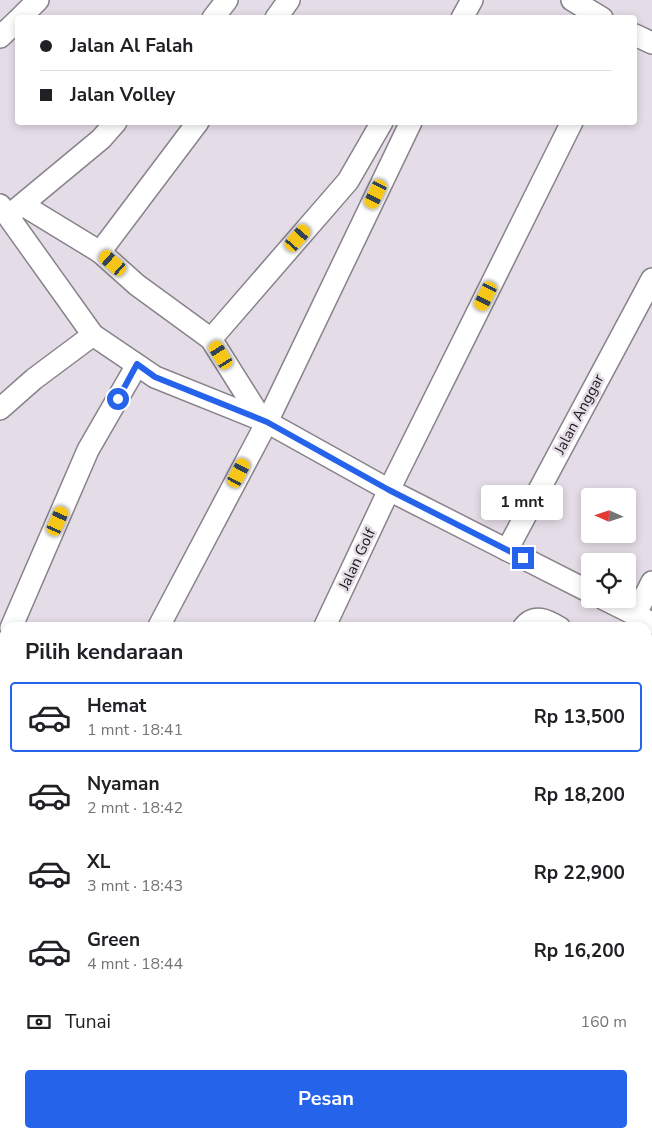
<!DOCTYPE html>
<html lang="id">
<meta charset="utf-8">
<style>
:root{--surface:#fff;--page:#f2f2f2;--text:#202124;--muted:#757577;--line:#e0e0e0;--accent:#2563eb}
body{margin:0;font-family:"Nunito Sans",sans-serif;background:var(--page);color:var(--text);height:100vh;display:flex;flex-direction:column;font-size:19px;white-space:nowrap}
*{box-sizing:border-box;margin:0}
p{font-size:16px;color:var(--muted)}
.icon{flex:none;width:28px;height:28px;fill:none;stroke:currentColor;stroke-width:2;stroke-linecap:round;stroke-linejoin:round}
.map{position:relative;flex:1;overflow:hidden}
.panel{position:absolute;left:0px;top:622px;width:652px;height:516px;display:flex;flex-direction:column;background:var(--surface);border-radius:15px 15px 0 0;box-shadow:0 2px 8px #0003}
.panel>*{flex:none}
.guide{position:absolute;left:15px;top:15px;width:622px;height:110px;border-radius:5px;box-shadow:0 2px 8px #0003;display:grid;align-content:center;height:110px;padding:0 25px;background:var(--surface)}
.needle{width:32px;rotate:273deg}
.buttons{position:absolute;left:581px;top:488px;display:grid;gap:10px}
.buttons a{display:grid;place-items:center;width:55px;height:55px;border-radius:5px;background:var(--surface);box-shadow:0 2px 8px #0003;font-size:25px}
.end{position:absolute;width:22px;height:22px;margin:-11px;border:6px solid #2563eb;background:#fff;box-shadow:0 0 0 2px #fff}
.from{border-radius:50%}
.bubble{position:absolute;height:35px;border-radius:5px;background:var(--surface);box-shadow:0 2px 8px #0003;font-size:16px;font-weight:700;line-height:35px;text-align:center}
.car{position:absolute;width:15px;height:30px;margin:-15px -8px;border-radius:6px;box-shadow:0 0 4px 1px #0007;background:linear-gradient(#f5c518 24%,#345 0 40%,#f5c518 0 76%,#345 0 86%,#f5c518 0)}
.guide b{display:flex;align-items:center;gap:18px;height:48px;font-size:19px}
.guide b+b{border-top:1px solid var(--line)}
.guide i{width:12px;height:12px;background:var(--text)}
ul{padding:0;list-style:none}
li{display:flex;align-items:center;gap:15px;height:70px;margin:0 10px 8px;padding:0 15px;border:2px solid transparent;border-radius:5px}
li div{flex:1}
li b{display:block;font-size:19px}
li em{font-style:normal;font-weight:700}
li.active{border-color:var(--accent)}
li>.icon{width:45px;height:45px;stroke-width:1.5}
h2{padding:0 25px;font-size:22px;line-height:60px}
.pay{display:flex;align-items:center;gap:12px;height:55px;padding:0 25px;font-size:19px}
.pay p{margin-inline-start:auto}
.cta{display:flex;gap:10px;margin-top:auto;padding:10px 25px}
.cta a{flex:1;height:58px;border-radius:5px;background:var(--accent);color:#fff;font-size:20px;font-weight:700;line-height:58px;text-align:center}
.map>svg:first-child{display:block}
.park{fill:#cbbb74}
.lines{fill:none;stroke-linecap:round;stroke-linejoin:round}
.minor-casing{stroke:#88828b;stroke-width:24}
.major-casing{stroke:#88828b;stroke-width:30}
.minor{stroke:#fff;stroke-width:21}
.major{stroke:#fff;stroke-width:28}
.route{stroke:#2563eb;stroke-width:6}
.labels{text-anchor:middle;dominant-baseline:central;stroke-width:5;stroke-linejoin:round;paint-order:stroke}
.street-label{font-size:15px;fill:#1c191d;stroke:#e4dce6}
</style>
<div class="map">
<svg width="652" height="1138" viewBox="0 0 652 1138">
<rect width="100%" height="100%" fill="#e4dce6"/>
<path class="park" d="M652,920V1033L648,1030V929Z"/>
<g class="lines">
<defs>
<g id="minor">
<path d="M572,0L602,18"/>
<path d="M20,18L38,0"/>
<path d="M213,18L227,0"/>
<path d="M276,18L289,0"/>
<path d="M462,18L472,0"/>
<path d="M635,35L652,43"/>
<path d="M0,37L18,20"/>
<path d="M0,205L93,335L155,377L267,422L389,490L590,592"/>
<path d="M23,205L100,252L137,285L211,339L262,420"/>
<path d="M13,212L101,139L116,122"/>
<path d="M100,252L198,122"/>
<path d="M211,339L348,181L382,122"/>
<path d="M0,409L34,379L93,335"/>
<path d="M507,550L652,279"/>
<path d="M604,599L652,623"/>
<path d="M635,615L652,582"/>
<path d="M11,628L88,450L137,365"/>
<path d="M158,628L267,422L411,122"/>
<path d="M324,628L389,490L572,122"/>
<path d="M523,628C534,613 547,620 560,628"/>
<path d="M0,653L5,642"/>
<path d="M0,707L5,710"/>
<path d="M648,1064L652,1061"/>
<path d="M0,1091L5,1080"/>
</g>
<g id="major">
<path d="M648,852L652,844"/>
<path d="M648,889L652,880"/>
<path d="M0,961L5,963"/>
<path d="M0,998L5,1001"/>
<path d="M282,1134L292,1138"/>
<path d="M378,1134L394,1138"/>
<path d="M453,1138L470,1134"/>
<path d="M512,1138L515,1134"/>
</g>
</defs>
<use href="#minor" class="minor-casing"/>
<use href="#major" class="major-casing"/>
<use href="#minor" class="minor"/>
<use href="#major" class="major"/>
</g>
<g class="lines">
<path class="route" d="M118,399L137,364L155,377L267,422L389,490L523,558"/>
</g>
<g class="labels">
<g class="street-label">
<text transform="translate(579 414) rotate(-62)">Jalan Anggar</text>
<text transform="translate(357 559) rotate(-65)">Jalan Golf</text>
</g>
</g>
</svg>
<div class="buttons">
<a><svg class="needle" viewBox="-14 -14 28 28"><path d="M0-13l5 13h-10z" fill="#e53935"/><path d="M0 13l5-13h-10z" fill="#757577"/></svg></a>
<a><svg class="icon" aria-label="locate" viewBox="0 0 24 24"><circle cx="12" cy="12" r="6"/><path d="M12 2v4M12 18v4M2 12h4M18 12h4"/></svg></a>
</div>
<i class="end from" style="left:118px;top:399px"></i>
<i class="end" style="left:523px;top:558px"></i>
<div class="bubble" style="left:481px;top:485px;width:82px">1 mnt</div>
<i class="car" style="left:376px;top:194px;rotate:206deg"></i>
<i class="car" style="left:298px;top:238px;rotate:41deg"></i>
<i class="car" style="left:113px;top:263px;rotate:311deg"></i>
<i class="car" style="left:486px;top:296px;rotate:206deg"></i>
<i class="car" style="left:221px;top:355px;rotate:328deg"></i>
<i class="car" style="left:239px;top:473px;rotate:28deg"></i>
<i class="car" style="left:58px;top:521px;rotate:24deg"></i>
<div class="guide">
<b><i class="from"></i>Jalan Al Falah</b>
<b><i></i>Jalan Volley</b>
</div>
<section class="panel">
<h2>Pilih kendaraan</h2>
<ul>
<li class="active"><svg class="icon" aria-label="car" viewBox="0 0 24 24"><path d="M5 17H2v-5l4-1 3-4h7l3 4 3 1v5h-3M9 17h6M6 11h13"/><circle cx="7" cy="17" r="2"/><circle cx="17" cy="17" r="2"/></svg><div><b>Hemat</b><p>1 mnt · 18:41</p></div><em>Rp 13,500</em></li>
<li><svg class="icon" aria-label="car" viewBox="0 0 24 24"><path d="M5 17H2v-5l4-1 3-4h7l3 4 3 1v5h-3M9 17h6M6 11h13"/><circle cx="7" cy="17" r="2"/><circle cx="17" cy="17" r="2"/></svg><div><b>Nyaman</b><p>2 mnt · 18:42</p></div><em>Rp 18,200</em></li>
<li><svg class="icon" aria-label="car" viewBox="0 0 24 24"><path d="M5 17H2v-5l4-1 3-4h7l3 4 3 1v5h-3M9 17h6M6 11h13"/><circle cx="7" cy="17" r="2"/><circle cx="17" cy="17" r="2"/></svg><div><b>XL</b><p>3 mnt · 18:43</p></div><em>Rp 22,900</em></li>
<li><svg class="icon" aria-label="car" viewBox="0 0 24 24"><path d="M5 17H2v-5l4-1 3-4h7l3 4 3 1v5h-3M9 17h6M6 11h13"/><circle cx="7" cy="17" r="2"/><circle cx="17" cy="17" r="2"/></svg><div><b>Green</b><p>4 mnt · 18:44</p></div><em>Rp 16,200</em></li>
</ul>
<div class="pay"><svg class="icon" aria-label="cash" viewBox="0 0 24 24"><path d="M3 7h18v10H3z"/><circle cx="12" cy="12" r="2"/></svg>Tunai<p>160 m</p></div>
<div class="cta"><a>Pesan</a></div>
</section>
</div>
